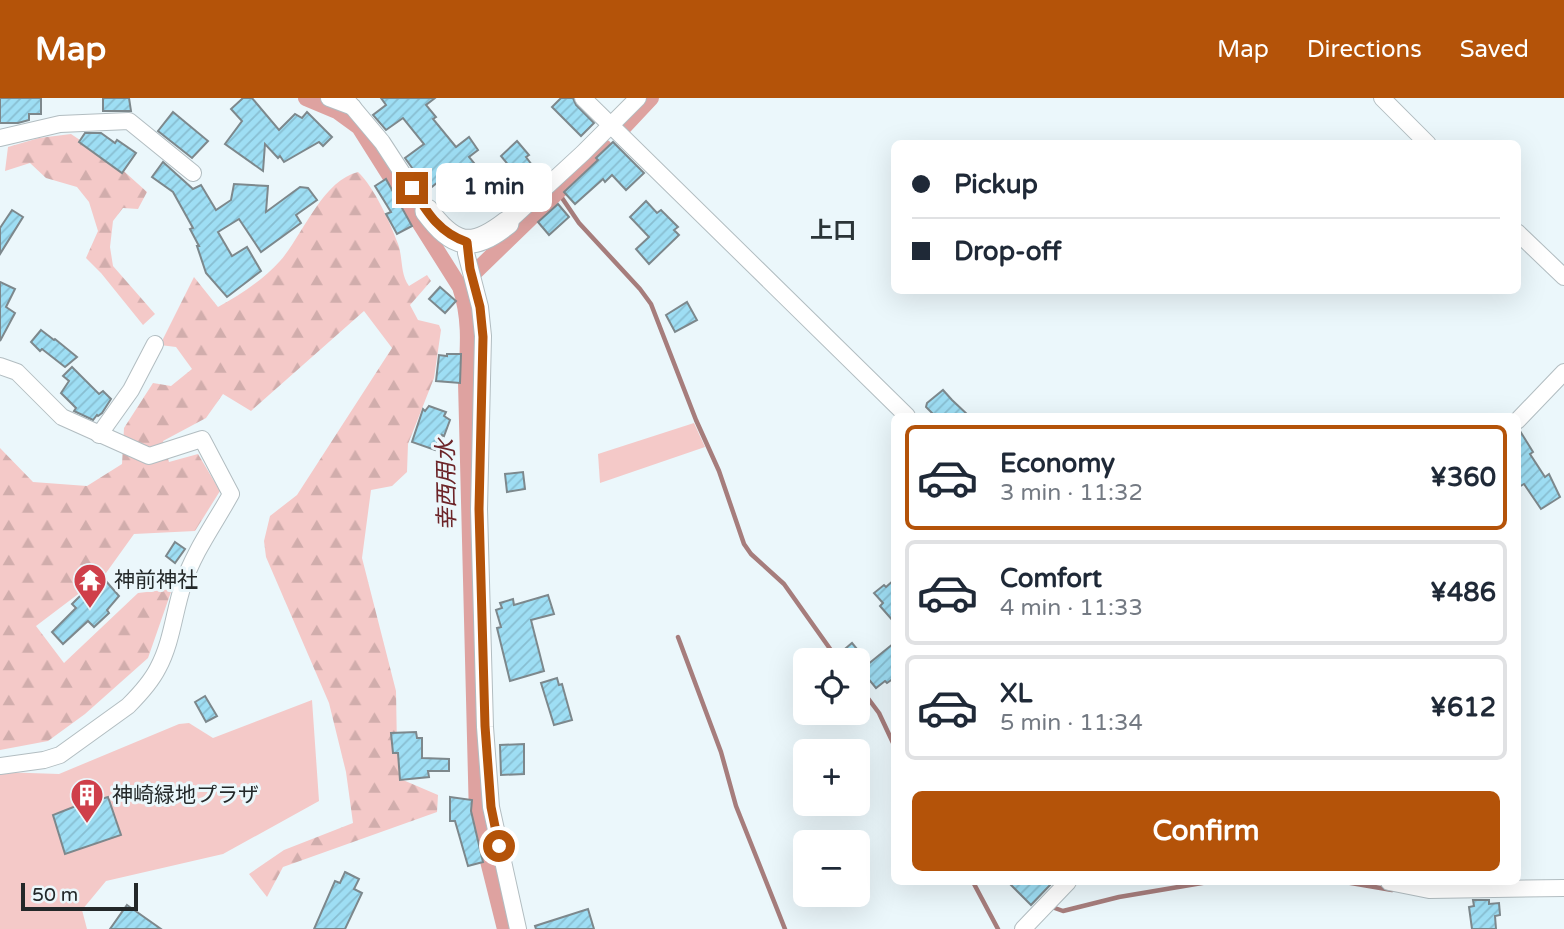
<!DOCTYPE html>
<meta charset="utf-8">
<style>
:root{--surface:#fff;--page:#f2f2f3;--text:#1f2937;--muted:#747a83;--line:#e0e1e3;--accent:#b45309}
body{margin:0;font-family:"Varela Round","Noto Sans JP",sans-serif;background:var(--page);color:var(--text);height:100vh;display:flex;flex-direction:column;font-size:26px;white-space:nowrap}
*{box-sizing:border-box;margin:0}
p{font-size:23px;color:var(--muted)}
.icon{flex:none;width:38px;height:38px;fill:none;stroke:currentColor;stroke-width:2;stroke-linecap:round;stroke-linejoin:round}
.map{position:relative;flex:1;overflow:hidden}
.side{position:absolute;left:891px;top:315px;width:630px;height:472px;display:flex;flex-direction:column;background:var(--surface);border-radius:10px;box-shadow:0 7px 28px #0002}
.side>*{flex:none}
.banner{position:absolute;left:891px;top:42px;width:630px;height:154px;border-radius:10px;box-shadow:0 7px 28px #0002;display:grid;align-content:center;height:154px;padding:0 21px;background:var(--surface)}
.controls{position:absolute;left:793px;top:550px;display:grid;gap:14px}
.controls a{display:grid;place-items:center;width:77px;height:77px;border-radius:10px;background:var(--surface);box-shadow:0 7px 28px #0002;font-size:35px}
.scale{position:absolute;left:21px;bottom:18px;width:117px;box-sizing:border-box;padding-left:7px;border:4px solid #232829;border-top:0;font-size:19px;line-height:24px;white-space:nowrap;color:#232829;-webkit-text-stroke:5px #ebf7fb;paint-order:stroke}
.end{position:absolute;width:32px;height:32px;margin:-16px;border:9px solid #b45309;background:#fff;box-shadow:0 0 0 4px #fff}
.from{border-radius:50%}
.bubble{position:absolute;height:49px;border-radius:10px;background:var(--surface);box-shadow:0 7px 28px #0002;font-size:23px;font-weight:700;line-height:49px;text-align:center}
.banner b{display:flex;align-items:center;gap:24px;height:66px;font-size:26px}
.banner b+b{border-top:2px solid var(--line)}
.banner i{width:18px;height:18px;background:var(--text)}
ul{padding:12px 0 0;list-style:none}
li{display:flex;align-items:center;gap:21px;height:105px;margin:0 14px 10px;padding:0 7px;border:4px solid var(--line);border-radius:10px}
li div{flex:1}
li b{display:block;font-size:26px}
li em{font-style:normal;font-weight:700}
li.active{border-color:var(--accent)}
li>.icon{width:63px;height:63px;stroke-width:1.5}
.action{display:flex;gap:14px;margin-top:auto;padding:14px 21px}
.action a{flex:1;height:80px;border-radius:10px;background:var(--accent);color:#fff;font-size:28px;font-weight:700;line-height:80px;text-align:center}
header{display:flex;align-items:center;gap:42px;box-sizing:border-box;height:98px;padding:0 35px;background:var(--accent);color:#fff}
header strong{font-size:33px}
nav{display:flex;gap:38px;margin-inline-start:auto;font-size:24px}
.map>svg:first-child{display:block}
.green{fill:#f4c9c8}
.forest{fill:url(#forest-firs)}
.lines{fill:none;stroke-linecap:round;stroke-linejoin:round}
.stream{stroke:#a67d7c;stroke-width:4.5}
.canal{stroke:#dea2a0;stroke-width:16}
.building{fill:url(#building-hatch);stroke:#7d888c;stroke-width:2}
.street-casing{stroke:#b2bdc1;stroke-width:18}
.secondary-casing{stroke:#b2bdc1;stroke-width:25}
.street{stroke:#fff;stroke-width:16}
.secondary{stroke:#fff;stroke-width:23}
.route{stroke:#b45309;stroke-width:9}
.labels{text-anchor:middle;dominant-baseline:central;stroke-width:6;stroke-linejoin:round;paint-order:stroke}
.poi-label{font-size:21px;fill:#232829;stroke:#ebf7fb;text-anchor:start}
.neighbourhood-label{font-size:23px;font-weight:bold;fill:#2a3437;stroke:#ebf7fb}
.water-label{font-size:23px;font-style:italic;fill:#6c2428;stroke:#ebf7fb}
</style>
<header>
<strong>Map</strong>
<nav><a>Map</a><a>Directions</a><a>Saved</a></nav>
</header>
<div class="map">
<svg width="1564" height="831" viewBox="0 0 1564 831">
<defs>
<pattern id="forest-firs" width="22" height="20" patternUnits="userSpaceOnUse" patternTransform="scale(1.75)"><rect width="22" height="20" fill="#f4c9c8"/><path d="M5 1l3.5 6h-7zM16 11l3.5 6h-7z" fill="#d1adac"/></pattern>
<pattern id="building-hatch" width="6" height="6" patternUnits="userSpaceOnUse" patternTransform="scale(1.75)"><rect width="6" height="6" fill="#9edef4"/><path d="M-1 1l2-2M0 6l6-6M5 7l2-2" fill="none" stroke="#88bed1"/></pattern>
</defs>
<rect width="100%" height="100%" fill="#ebf7fb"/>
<g class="green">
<path d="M694,325L705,349L600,385L598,356Z"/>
<path d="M312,602L319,703L223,756L106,783L82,812L87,831H0V674L59,676L179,626L189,625L213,640Z"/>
</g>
<g class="forest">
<path d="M71,36L117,67L147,94L138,111L123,110L113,123L110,149L113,168L155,216L143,227L101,175L86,160L98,133L89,104L77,89L46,80L30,65L5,73L8,49L39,40Z"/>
<path d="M358,74C374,89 390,124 398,146C403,159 400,176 409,188L427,177L431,183L410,207L418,222L439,227L441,232L434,280L408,346L407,374L392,388L371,392L362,460L396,593L397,652L403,682L438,697L437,714L283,769L267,799L249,776L284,752L353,725L346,674L329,605L266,459L264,443L270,418L297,397L392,250L364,213L251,313L223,296L206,320L163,343L169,364L198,356L220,393L195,433L134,436L106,475L36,528L64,565L138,495L172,491L148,560L85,616L48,643L0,652V350L33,384L87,388L122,366L124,330L153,285L171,288L192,271L176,249L160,247L194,179L218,209C240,197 263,182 280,163C303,137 322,83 358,74Z"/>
</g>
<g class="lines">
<g class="stream">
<path d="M558,94L579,125L640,191L651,206L696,322L719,373L744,446L751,456L784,486L838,562"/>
<path d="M678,539L721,654L736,708L785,831"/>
<path d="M858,587L879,615L894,647"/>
<path d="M973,784L998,831"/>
<path d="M1277,784H1283"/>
<path d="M1345,784L1392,792"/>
<path d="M1052,809L1063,813L1119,799L1208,784"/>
</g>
<g class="canal">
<path d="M306,0L337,13L359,29L460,189C471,221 468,250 466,284L477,719L505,831"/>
<path d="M621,32L651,0"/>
<path d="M473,176L604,49"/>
</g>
</g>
<g class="building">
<path d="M0,0H41V16H29V22L18,25H0Z"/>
<path d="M103,0H129L131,13H103Z"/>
<path d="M243,0H252L279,32L295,16L302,20L307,14L332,39L323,48L319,44L284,64L280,58L278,60L265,46L263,73L225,46L242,23L231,11Z"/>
<path d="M381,0H435L426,7L436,19L433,21L456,49L469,39L478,52L469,59L492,87L475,100L453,72L428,92L405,60L424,46L403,20L386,32L373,17L386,7Z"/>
<path d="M561,0H573L576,7L594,25L581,38L552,9Z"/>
<path d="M173,14L208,43L192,60L158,33Z"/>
<path d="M85,35H101L115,45L117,42L136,55L122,75L79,44Z"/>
<path d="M517,43L529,57L526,59L538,75L524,86L501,58Z"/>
<path d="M613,44L644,75L626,92L612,77L605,84L603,81L575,106L564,94L598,62L596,60Z"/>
<path d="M163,64L193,91L201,87L216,112L231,102L234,86L268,88L266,114L300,89L308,90L317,102L296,117L301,125L261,154L239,121L218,134L232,158L247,149L261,173L227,199L206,175L197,148H199L190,131L193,130L173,94L152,79Z"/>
<path d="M386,81L412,128L397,136L386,116L391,114L375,88Z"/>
<path d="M646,103L657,115L661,112L678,129L674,132L679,137L649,166L636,151L649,139L630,119Z"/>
<path d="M558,106L569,119L549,137L538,124Z"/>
<path d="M12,112L23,119L0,156V130Z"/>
<path d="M0,184L15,191L6,209L15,215L0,243Z"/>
<path d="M440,189L456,203L445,215L429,201Z"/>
<path d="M687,204L697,222L675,234L666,217Z"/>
<path d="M41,232L54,242L55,241L77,259L65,269L42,251L40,253L31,244Z"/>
<path d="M447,256H461L460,285L436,283L439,257L447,258Z"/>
<path d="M72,269L99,296L103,293L111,301L102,315L98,318L97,317L93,322L74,313L76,310L61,295L69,283L63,278Z"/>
<path d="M943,292L952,302L969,318H935L926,309L927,305Z"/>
<path d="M429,308L446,314L444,318L450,322L444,338L442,337L440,343L438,342L435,352L412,344L423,311L425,313Z"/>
<path d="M1517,333H1520L1533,354L1530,356L1545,379L1549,376L1560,399L1541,411L1524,386L1517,390Z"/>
<path d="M523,374L525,391L507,394L505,376Z"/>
<path d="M175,444L185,451L175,465L166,458Z"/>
<path d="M105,482L119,498L107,512L109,515L94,529L88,523L63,546L52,534L76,510L72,506L87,491L90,495Z"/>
<path d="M894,482V524L880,508L883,505L874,495L884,487L886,489Z"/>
<path d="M548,497L554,516L531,522L544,573L510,583L497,530L501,529L496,512L502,510L500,505L513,501L514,507Z"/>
<path d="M852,545L866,562H846L840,555Z"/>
<path d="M894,545V580L887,585L885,583L876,590L861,572Z"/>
<path d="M557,580L559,587L562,586L572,622L554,627L541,585Z"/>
<path d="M205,598L217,618L206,624L195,604Z"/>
<path d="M416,634L417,640H422V660L449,661V673H428L429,679L400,682L398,655H393L391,635Z"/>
<path d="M524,646V676L501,677L500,647Z"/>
<path d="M108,699L121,737L65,756L53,717L81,706V707Z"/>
<path d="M450,699L472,702L471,713L483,764L468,768L455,723H450Z"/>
<path d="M345,774L359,781L354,791L362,795L345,831H314L335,783L340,785Z"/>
<path d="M1008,784H1053L1031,807Z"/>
<path d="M1473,802H1489V806L1499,805L1500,817L1495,818L1496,831H1472L1469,809L1474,808Z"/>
<path d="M127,807L161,831H110Z"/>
<path d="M588,811L594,831H536L535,828Z"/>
</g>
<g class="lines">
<defs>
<g id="street">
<path d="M329,0L353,9"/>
<path d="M345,0L382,44L427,113"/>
<path d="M583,0L907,318"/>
<path d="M1382,0L1428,46"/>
<path d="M0,40L60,26L129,23L193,75"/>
<path d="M507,125L583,55L638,0"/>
<path d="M1517,134L1564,179"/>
<path d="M467,144L466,155L480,209L483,238L479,411L485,629L491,709L518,831"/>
<path d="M0,268L17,274L62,319L149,358L202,341L231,396C215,425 193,455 183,487C174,514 172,544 158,570C151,584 139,597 128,608L60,657L44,662L0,668"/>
<path d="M1517,323L1564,274"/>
<path d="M99,337L131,292L155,246"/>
<path d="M1389,784L1429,792L1564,790"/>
<path d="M1023,831L1068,784"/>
</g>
<path id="secondary" d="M427,113C454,149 471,153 507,125"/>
</defs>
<use href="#street" class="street-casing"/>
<use href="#secondary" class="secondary-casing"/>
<use href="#street" class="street"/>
<use href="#secondary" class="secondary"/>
</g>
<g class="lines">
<path class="route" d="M412,90C427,114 439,135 467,144L470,171L480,209L483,239L479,411L485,628L491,709L499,748"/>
</g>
<defs>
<symbol id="temple-pin" viewBox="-11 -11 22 30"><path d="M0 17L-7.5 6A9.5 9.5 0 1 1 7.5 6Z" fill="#cf3f4a" stroke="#ebf7fb"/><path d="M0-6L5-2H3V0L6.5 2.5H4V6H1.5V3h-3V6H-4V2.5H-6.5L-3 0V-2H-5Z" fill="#fff"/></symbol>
<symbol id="building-pin" viewBox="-11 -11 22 30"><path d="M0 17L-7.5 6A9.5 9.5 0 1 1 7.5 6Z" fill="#cf3f4a" stroke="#ebf7fb"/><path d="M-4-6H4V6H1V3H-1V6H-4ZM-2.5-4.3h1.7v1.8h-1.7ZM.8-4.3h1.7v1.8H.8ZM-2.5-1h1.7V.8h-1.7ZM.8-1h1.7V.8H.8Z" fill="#fff"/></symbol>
</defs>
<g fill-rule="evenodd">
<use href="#temple-pin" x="71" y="463" width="38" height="52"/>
<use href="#building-pin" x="68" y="678" width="38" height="52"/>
</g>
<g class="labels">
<g class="poi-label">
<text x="114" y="482">神前神社</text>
<text x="112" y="697">神崎緑地プラザ</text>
</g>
<g class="neighbourhood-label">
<text x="833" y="133">上口</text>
</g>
<g class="water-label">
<text transform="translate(447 387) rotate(-91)">幸西用水</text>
</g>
</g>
</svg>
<div class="controls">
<a><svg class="icon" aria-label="locate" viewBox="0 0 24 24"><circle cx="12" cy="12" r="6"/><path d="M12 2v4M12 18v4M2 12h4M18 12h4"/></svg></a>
<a>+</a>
<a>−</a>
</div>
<div class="scale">50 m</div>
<i class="end from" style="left:499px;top:748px"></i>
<i class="end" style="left:412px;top:90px"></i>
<div class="bubble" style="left:436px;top:65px;width:116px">1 min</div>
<div class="banner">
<b><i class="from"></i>Pickup</b>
<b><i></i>Drop-off</b>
</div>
<section class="side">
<ul>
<li class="active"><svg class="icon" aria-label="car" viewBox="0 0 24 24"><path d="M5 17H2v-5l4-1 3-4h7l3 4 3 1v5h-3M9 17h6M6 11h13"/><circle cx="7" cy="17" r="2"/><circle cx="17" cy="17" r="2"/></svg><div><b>Economy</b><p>3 min · 11:32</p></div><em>¥360</em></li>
<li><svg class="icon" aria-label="car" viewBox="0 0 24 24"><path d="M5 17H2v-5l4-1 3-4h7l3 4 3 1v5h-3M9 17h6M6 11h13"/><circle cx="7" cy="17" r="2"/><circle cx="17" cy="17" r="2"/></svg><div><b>Comfort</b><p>4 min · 11:33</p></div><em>¥486</em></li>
<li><svg class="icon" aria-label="car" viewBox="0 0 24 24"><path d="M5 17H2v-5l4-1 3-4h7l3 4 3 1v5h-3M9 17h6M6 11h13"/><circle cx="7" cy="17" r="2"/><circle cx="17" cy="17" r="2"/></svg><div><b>XL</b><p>5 min · 11:34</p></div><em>¥612</em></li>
</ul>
<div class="action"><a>Confirm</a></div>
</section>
</div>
